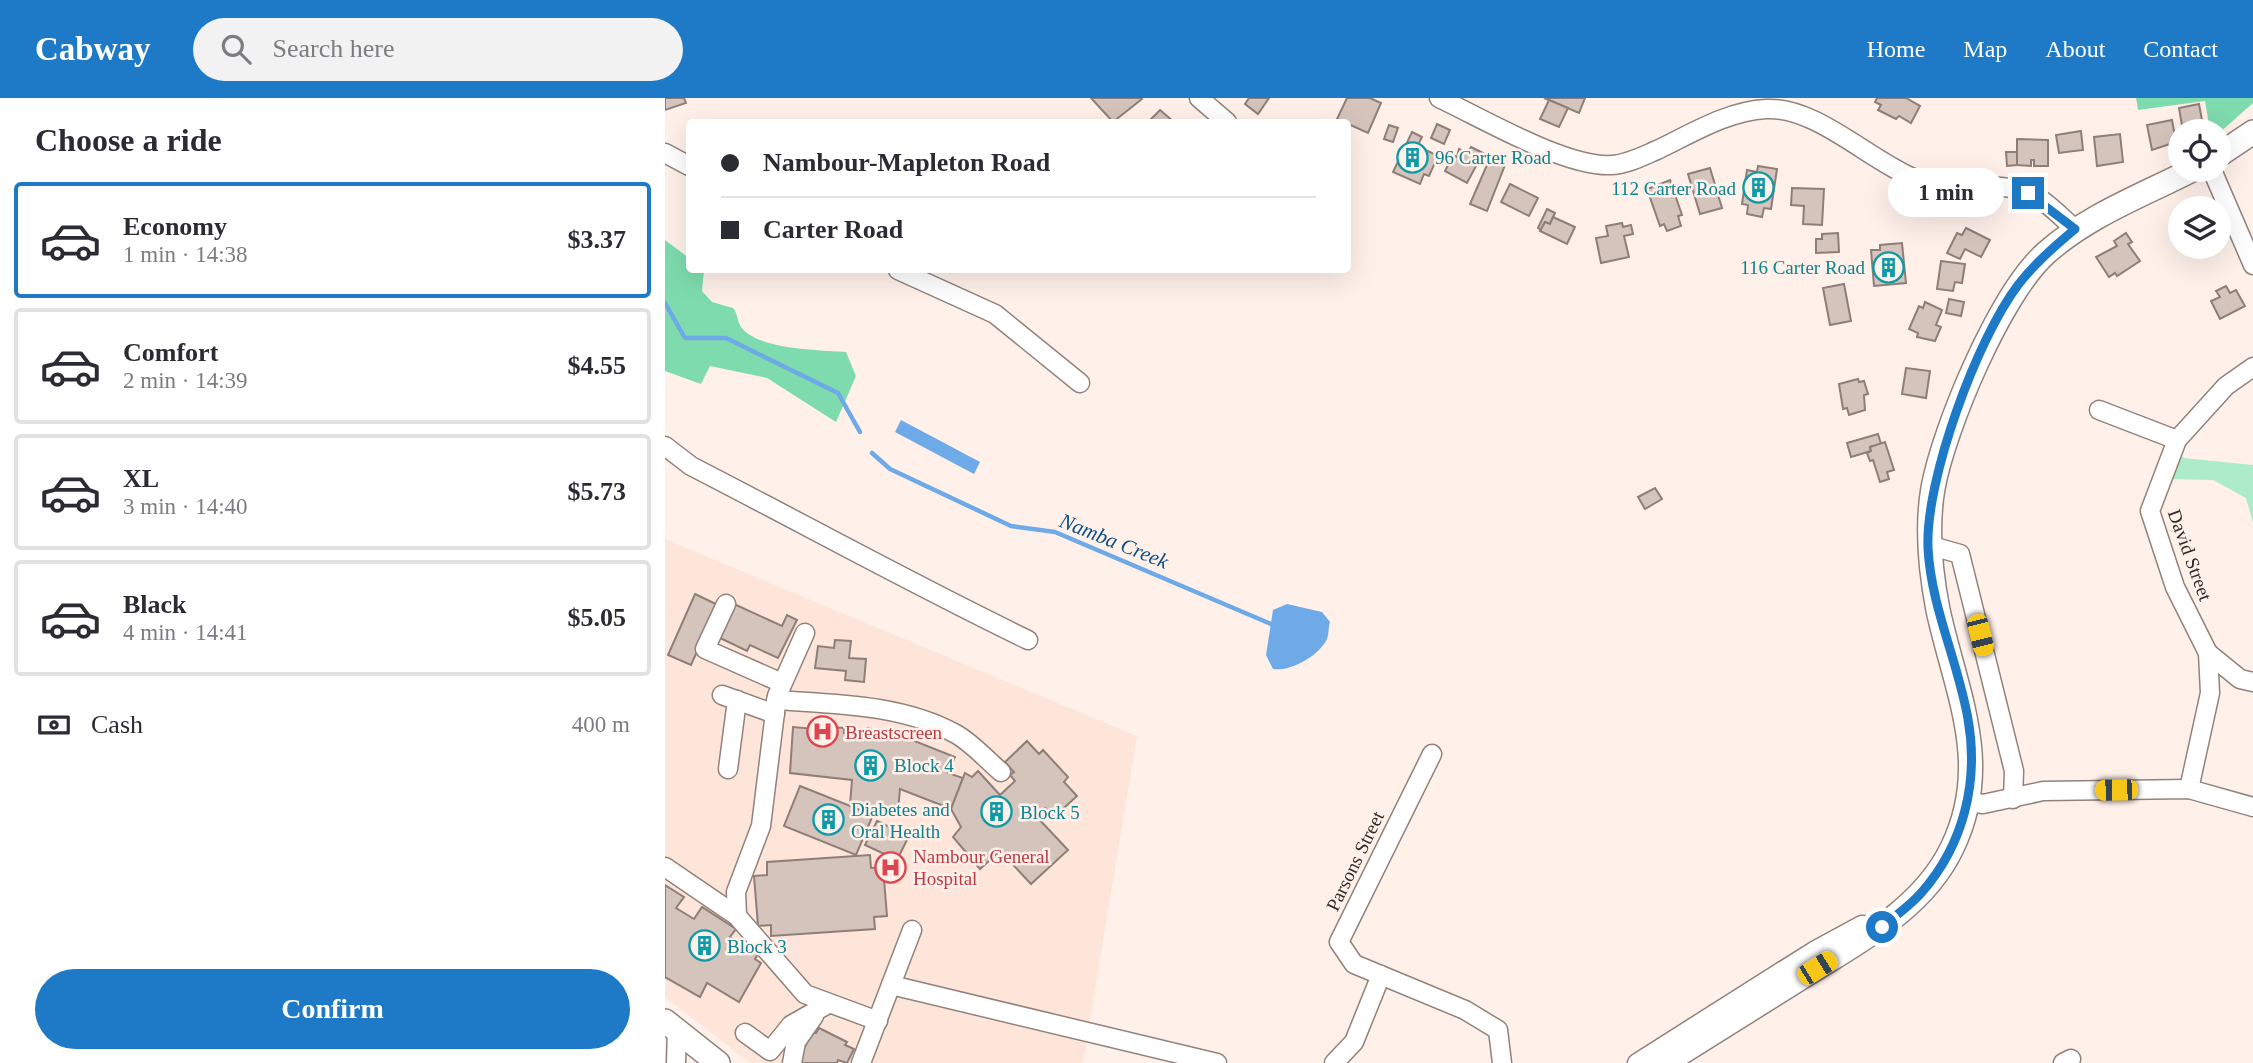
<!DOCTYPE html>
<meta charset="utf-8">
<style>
:root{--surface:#fff;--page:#f2f2f3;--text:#2b2b33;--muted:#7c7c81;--line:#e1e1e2;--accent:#1e79c6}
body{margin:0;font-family:Georgia,serif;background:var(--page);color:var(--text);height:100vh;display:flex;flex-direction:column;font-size:26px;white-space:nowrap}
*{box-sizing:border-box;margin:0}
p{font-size:23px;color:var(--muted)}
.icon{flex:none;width:38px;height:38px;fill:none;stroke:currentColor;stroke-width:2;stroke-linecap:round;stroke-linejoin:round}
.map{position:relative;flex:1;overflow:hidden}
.side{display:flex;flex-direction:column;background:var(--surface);width:665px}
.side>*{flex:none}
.guide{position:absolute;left:21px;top:21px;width:665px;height:154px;border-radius:7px;box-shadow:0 7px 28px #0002;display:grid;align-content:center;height:154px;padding:0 35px;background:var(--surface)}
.fabs{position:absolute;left:1503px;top:21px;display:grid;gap:14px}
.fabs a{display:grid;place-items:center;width:63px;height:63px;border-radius:50%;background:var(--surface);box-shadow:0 7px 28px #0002;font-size:35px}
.end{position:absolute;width:32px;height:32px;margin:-16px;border:9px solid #1e79c6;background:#fff;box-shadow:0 0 0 4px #fff}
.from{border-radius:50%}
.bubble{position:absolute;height:49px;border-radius:24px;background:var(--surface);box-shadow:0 7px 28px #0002;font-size:23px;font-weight:800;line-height:49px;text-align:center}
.car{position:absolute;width:21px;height:42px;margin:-21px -10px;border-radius:9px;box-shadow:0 0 5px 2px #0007;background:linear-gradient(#f5c518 24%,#345 0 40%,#f5c518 0 76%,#345 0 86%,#f5c518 0)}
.guide b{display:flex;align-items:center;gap:24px;height:66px;font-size:26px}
.guide b+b{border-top:2px solid var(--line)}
.guide i{width:18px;height:18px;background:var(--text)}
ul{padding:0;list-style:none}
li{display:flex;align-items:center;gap:21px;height:116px;margin:0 14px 10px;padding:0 21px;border:4px solid var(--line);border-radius:7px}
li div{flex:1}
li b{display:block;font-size:26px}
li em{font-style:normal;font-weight:800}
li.selected{border-color:var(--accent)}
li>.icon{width:63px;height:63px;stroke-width:1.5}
h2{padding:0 35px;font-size:32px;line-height:84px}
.pay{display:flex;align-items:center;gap:18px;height:77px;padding:0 35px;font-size:26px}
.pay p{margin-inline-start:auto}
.action{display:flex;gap:14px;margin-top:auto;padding:14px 35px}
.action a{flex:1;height:80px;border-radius:42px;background:var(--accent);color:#fff;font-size:28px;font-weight:800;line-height:80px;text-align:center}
header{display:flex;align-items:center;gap:42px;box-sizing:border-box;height:98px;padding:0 35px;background:var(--accent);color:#fff}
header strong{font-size:33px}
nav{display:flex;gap:38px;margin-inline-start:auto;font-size:24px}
.search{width:490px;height:63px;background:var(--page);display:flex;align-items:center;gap:18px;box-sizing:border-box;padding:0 24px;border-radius:38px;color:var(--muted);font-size:26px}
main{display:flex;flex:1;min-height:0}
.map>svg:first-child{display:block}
.built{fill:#fee5d9}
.green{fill:#acecca}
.forest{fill:#7edbad}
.water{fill:#6ea9e8}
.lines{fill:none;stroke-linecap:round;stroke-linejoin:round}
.stream{stroke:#6ea9e8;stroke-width:4.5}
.building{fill:#d4c4bc;stroke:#8e7e77;stroke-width:2}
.minor-casing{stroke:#92827b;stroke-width:21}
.major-casing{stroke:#92827b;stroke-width:26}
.minor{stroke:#fff;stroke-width:18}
.major{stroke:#fff;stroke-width:23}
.route{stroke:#1e79c6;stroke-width:9}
.labels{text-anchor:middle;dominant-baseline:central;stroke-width:5;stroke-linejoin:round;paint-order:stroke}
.culture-label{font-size:19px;fill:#0d838f;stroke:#fff1ea;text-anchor:start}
.street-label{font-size:19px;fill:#322b28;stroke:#fff1ea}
.health-label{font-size:19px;fill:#be3a42;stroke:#fff1ea;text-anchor:start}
.water-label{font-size:21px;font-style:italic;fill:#0c4d86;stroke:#fff1ea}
</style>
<header>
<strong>Cabway</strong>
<div class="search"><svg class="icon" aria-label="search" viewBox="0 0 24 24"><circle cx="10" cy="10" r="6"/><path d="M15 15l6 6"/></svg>Search here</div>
<nav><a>Home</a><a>Map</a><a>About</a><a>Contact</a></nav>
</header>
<main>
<section class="side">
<h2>Choose a ride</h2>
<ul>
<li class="selected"><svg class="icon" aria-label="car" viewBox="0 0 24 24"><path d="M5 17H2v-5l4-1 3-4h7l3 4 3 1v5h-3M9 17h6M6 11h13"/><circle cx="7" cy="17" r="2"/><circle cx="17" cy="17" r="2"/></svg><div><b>Economy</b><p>1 min · 14:38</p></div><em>$3.37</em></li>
<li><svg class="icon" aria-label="car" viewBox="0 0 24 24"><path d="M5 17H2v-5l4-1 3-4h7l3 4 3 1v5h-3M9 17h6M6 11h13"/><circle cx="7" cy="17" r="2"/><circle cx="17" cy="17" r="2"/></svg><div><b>Comfort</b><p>2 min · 14:39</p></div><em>$4.55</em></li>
<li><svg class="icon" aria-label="car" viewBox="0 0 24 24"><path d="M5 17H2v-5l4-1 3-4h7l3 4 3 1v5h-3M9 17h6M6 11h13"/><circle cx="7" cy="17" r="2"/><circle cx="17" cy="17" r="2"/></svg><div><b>XL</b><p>3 min · 14:40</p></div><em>$5.73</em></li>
<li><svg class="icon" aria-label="car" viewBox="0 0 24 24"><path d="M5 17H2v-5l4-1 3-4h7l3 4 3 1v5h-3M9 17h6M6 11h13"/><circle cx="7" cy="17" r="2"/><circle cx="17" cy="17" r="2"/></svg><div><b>Black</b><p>4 min · 14:41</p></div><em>$5.05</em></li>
</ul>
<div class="pay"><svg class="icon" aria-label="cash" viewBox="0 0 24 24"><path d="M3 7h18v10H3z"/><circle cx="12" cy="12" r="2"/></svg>Cash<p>400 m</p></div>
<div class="action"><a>Confirm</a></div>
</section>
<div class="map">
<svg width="1588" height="965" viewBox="0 0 1588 965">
<rect width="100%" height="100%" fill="#fff1ea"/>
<path class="built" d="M0,441L472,638L418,965H85L0,899Z"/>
<path class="green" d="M1511,353L1519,360L1588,367V425L1581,400L1548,382L1497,381Z"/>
<g class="forest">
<path d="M1471,0H1588V5L1554,35L1545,33L1540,3L1473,12Z"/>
<path d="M0,142L24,160V172H39L37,193L47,204L68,210C73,216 72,223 76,229C93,252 155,252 181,254L191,278L171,324L102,280L45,268L36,286L0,273Z"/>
</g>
<g class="water">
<path d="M236,322L315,364L309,376L230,334Z"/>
<path d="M622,506L657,514L665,524C663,530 664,537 662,541C654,558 625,574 608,571L601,557L608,512Z"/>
</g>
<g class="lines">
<g class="stream">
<path d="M0,205L20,240H61L173,295L195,334"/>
<path d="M207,355L225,371L346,428L390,434L606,526"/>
</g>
</g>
<g class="building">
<path d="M0,0H19L21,5L0,12Z"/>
<path d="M426,0H476L477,1L448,24Z"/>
<path d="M584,0H604L593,16L580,6Z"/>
<path d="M682,0H705L716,5L703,35L672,21Z"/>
<path d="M879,0H920L914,15Z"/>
<path d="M1212,0H1241L1255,8L1246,25L1234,18L1231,21L1213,12L1216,7L1210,4Z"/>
<path d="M884,2L903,10L894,29L875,21Z"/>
<path d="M1534,6L1539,33H1518L1514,10Z"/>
<path d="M495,12L509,24H483Z"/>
<path d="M1507,22L1511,44L1487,52L1482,27Z"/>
<path d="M772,26L785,32L779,46L766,40Z"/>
<path d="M724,27L733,30L728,44L719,41Z"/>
<path d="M1416,33L1418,52L1394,55L1391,37Z"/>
<path d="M747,34L757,39L749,55L760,60L763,53L773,58L764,78L759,76L755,86L728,74Z"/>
<path d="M1455,36L1458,64L1432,68L1429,39Z"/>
<path d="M1352,41L1383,42V68H1369V62H1366V68L1352,67Z"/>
<path d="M806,49L818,55L802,85L780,73L788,57L792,59L794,51L803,55Z"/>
<path d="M1341,54H1352V67L1342,68Z"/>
<path d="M825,60L840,67L822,113L805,106Z"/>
<path d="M1093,68L1112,71L1106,111L1099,110L1097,119L1082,116L1083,107L1077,106L1082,72L1092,74Z"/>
<path d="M1045,70L1057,110L1035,116L1023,76Z"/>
<path d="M1005,82L1017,117L1013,118L1016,128L1002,133L999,126L995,128L982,91Z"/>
<path d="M845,86L873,100L864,118L836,104Z"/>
<path d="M1127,90L1159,91L1157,127L1138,126L1139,108L1126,107Z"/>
<path d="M882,111L890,115L885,126L880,124L876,132L873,130Z"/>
<path d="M888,119L910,129L902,146L875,133L880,124L885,126Z"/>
<path d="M957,125L958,129L966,127L968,136L959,138L964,159L936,165L931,140L943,138L941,128Z"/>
<path d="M1301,130L1325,142L1316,159L1300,151L1295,161L1282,155L1292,135L1297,137Z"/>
<path d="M1173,135L1174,154L1151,155V141H1157V136Z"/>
<path d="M1461,135L1467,144L1463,146L1475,163L1452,178L1450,175L1444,179L1431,159L1452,148L1449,143Z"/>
<path d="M1237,145L1241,185L1209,188L1206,152H1215V147Z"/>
<path d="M1276,163L1300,166L1297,185L1290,184L1288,193L1272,191Z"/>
<path d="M1179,186L1186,223L1165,227L1158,190Z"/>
<path d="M1561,188L1565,195L1571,192L1580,208L1555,221L1546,203L1555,199L1551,193Z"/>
<path d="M1284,201L1299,204L1296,218L1281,215Z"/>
<path d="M1260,204L1277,212L1271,227L1276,229L1270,243L1252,239L1253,235L1244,231L1254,208L1258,210Z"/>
<path d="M1241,270L1265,273L1261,300L1237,296Z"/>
<path d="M1193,281L1194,284L1199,283L1203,296L1199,297L1200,312L1184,317L1182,310L1178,311L1174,286Z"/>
<path d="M1213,336L1216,346L1205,349L1206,353L1186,359L1182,345Z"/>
<path d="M1220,344L1229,372L1222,374L1224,381L1215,384L1208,362L1205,363L1202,355L1206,353L1205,349Z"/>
<path d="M990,390L997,401L980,411L973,399Z"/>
<path d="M30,496L53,507L26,567L3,557Z"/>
<path d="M69,506L117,528L122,517L132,522L113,560L85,547L82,553L53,539Z"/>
<path d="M170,542L186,543L184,560L201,561L199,584L180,582L181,573L150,570L153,548L169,550Z"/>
<path d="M150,628L179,630V635L198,637L203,630L220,637L222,632L290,659L283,675L298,680L286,711L235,691L233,713L185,707L187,682L125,675L128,629L150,631Z"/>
<path d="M362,643L374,656L378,652L403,679L399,684L412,698L389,719L380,710L371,718L403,752L366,786L335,753L315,771L288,739L296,729L286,711L300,675L307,679L313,673L335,697L350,683L345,677L349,674L340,664Z"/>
<path d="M135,688L208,717L191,757L119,728Z"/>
<path d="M212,723L244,738L232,762L200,747Z"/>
<path d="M205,757L206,770L218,769L222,818L209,819L210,831L106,838V827L93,828L89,778L102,777V764Z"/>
<path d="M0,787L19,799L11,810L29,821L37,809L71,831L65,839L93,856L90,861L96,865L74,904L42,885L35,899L0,879Z"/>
<path d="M154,930L182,944L180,947L189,951L182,965L173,962L172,965H132L147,934L151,935Z"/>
</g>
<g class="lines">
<defs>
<g id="minor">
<path d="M534,0L562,24"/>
<path d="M774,0C817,20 901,70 947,67C963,66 978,58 992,52C1026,36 1062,13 1101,11C1150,8 1203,61 1248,80C1285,95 1327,81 1364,95C1381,102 1396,119 1410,131"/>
<path d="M0,55L24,68"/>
<path d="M1547,72L1588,167"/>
<path d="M233,172L330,216L415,285"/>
<path d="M1434,312L1512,342"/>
<path d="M0,348L26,368C139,426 249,487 363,542"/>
<path d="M1263,447L1295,456L1349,673L1348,701"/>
<path d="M61,506L40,551L117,585"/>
<path d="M1543,555L1575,581L1588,584"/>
<path d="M57,597L110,616"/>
<path d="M111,602C170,606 237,606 291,636C307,645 322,662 336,674"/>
<path d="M767,656L674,844L689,866L800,912L833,932L837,965"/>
<path d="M63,671L72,602"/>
<path d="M1524,691L1545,595L1543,555L1510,489L1485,413L1512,342L1561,288L1588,269"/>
<path d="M1304,704L1318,706L1378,693L1524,691L1588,709"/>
<path d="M0,769L72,818L140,896L213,923"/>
<path d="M72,818L71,794L96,728L112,598L140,535"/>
<path d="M226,887L552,965"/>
<path d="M80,935L105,953L126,927L163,906"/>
<path d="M11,965L12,931"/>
<path d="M127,965L131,944L149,918"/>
<path d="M196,965L247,832"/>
<path d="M669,965L689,944L716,877"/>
<path d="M972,965L1149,853L1197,827L1217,829"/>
<path d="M1398,965L1406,961"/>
</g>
<g id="major">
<path d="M1554,57L1588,34"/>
<path d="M0,923L53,965"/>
<path d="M1000,965C1044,937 1089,909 1134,881C1189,846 1257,813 1287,750C1328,666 1291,595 1273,512C1265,471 1261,431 1268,390C1279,330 1335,196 1381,155C1424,117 1476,98 1527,72"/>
</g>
</defs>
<use href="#minor" class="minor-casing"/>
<use href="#major" class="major-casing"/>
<use href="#minor" class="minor"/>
<use href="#major" class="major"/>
</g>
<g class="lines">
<path class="route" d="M1217,829C1230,818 1246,807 1257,794C1299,746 1314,683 1303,621C1293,563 1266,509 1263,450C1260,382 1312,241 1353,187C1370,165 1389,149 1410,131L1363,95"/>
</g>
<defs>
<symbol id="building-ring" viewBox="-11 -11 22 22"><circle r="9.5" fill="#fff1ea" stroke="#0f9aa8" stroke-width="1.5"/><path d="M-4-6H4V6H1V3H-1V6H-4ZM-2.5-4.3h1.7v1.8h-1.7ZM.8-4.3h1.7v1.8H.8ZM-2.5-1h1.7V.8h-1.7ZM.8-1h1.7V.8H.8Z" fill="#0f9aa8"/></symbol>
<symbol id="hospital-ring" viewBox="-11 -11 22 22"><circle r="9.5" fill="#fff1ea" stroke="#e0444e" stroke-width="1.5"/><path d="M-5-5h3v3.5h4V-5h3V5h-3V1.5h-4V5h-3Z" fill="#e0444e"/></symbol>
</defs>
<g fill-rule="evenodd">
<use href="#building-ring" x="730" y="42" width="35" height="35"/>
<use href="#building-ring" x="1076" y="72" width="35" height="35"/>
<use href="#building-ring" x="1206" y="152" width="35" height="35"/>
<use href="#hospital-ring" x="140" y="616" width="35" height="35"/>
<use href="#building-ring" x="188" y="650" width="35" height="35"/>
<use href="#building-ring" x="314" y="696" width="35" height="35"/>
<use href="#building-ring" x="146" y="704" width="35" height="35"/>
<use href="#hospital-ring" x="208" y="752" width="35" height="35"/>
<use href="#building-ring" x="22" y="830" width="35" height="35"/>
</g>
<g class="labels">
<g class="culture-label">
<text x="770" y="59">96 Carter Road</text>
<text x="1071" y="90" text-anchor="end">112 Carter Road</text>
<text x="1200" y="169" text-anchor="end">116 Carter Road</text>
<text x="229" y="667">Block 4</text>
<text x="186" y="711">Diabetes and<tspan x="186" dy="22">Oral Health</tspan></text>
<text x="355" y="714">Block 5</text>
<text x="62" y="848">Block 3</text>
</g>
<g class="street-label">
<text transform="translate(1525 457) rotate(70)">David Street</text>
<text transform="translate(690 763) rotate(-64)">Parsons Street</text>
</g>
<g class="health-label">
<text x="180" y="634">Breastscreen</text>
<text x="248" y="758">Nambour General<tspan x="248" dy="22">Hospital</tspan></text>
</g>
<g class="water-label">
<text transform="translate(449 443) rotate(22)">Namba Creek</text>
</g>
</g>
</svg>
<div class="fabs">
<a><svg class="icon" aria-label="locate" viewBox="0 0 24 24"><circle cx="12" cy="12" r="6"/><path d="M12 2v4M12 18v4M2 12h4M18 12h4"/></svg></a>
<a><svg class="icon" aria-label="layers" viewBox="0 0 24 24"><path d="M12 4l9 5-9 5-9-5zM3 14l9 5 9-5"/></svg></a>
</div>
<i class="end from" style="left:1217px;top:829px"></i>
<i class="end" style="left:1363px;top:95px"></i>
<div class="bubble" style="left:1223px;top:70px;width:116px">1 min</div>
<i class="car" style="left:1315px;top:537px;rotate:166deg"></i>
<i class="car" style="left:1451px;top:692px;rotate:269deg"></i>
<i class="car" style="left:1152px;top:870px;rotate:58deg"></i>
<div class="guide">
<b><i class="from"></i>Nambour-Mapleton Road</b>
<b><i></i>Carter Road</b>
</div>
</div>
</main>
